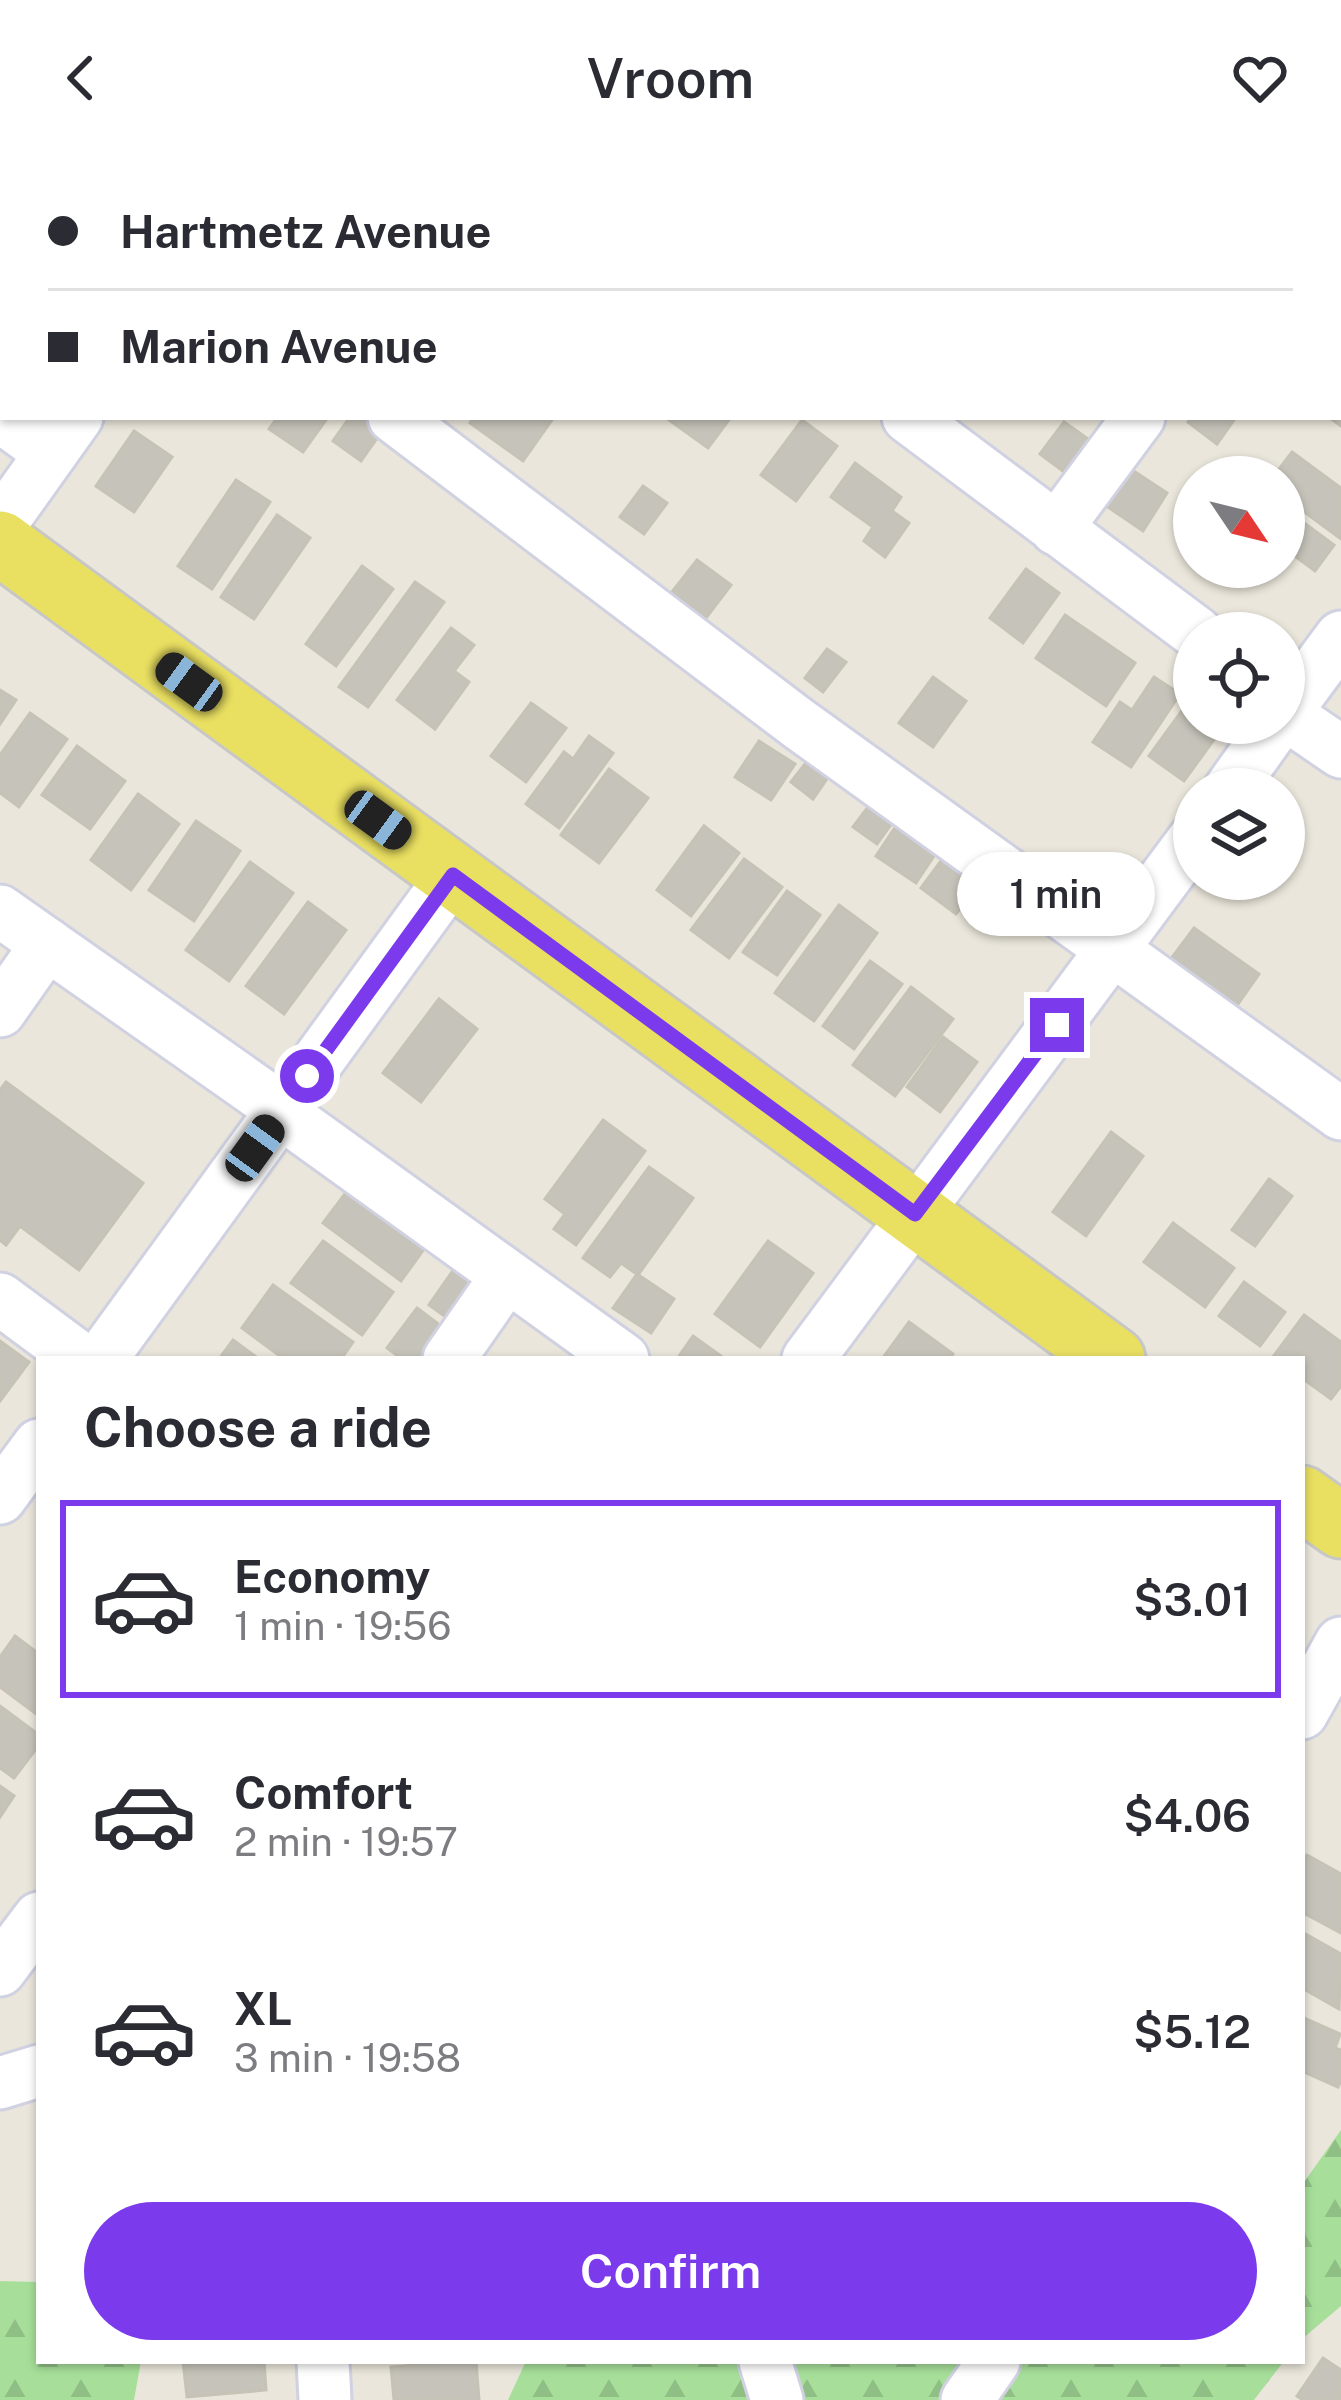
<!DOCTYPE html>
<meta charset="utf-8">
<style>
:root{--surface:#fff;--page:#f7f7f7;--text:#2b2b33;--muted:#7c7c81;--line:#e1e1e2;--accent:#7c3aed}
body{margin:0;font-family:"Public Sans",sans-serif;background:var(--page);color:var(--text);height:100vh;display:flex;flex-direction:column;font-size:45px;white-space:nowrap}
*{box-sizing:border-box;margin:0}
p{font-size:39px;color:var(--muted)}
.icon{flex:none;width:66px;height:66px;fill:none;stroke:currentColor;stroke-width:2;stroke-linecap:round;stroke-linejoin:round}
.map{position:relative;flex:1;overflow:hidden}
.panel{position:absolute;left:36px;top:1200px;width:1269px;height:1008px;display:flex;flex-direction:column;background:var(--surface);border-radius:0px;box-shadow:0 3px 9px #0004}
.panel>*{flex:none}
.guide{position:absolute;left:0px;top:0px;width:1341px;height:264px;box-shadow:0 3px 9px #0004;display:grid;align-content:center;height:264px;padding:0 48px;background:var(--surface)}
.needle{width:78px;rotate:125deg}
.buttons{position:absolute;left:1173px;top:300px;display:grid;gap:24px}
.buttons a{display:grid;place-items:center;width:132px;height:132px;border-radius:50%;background:var(--surface);box-shadow:0 3px 9px #0004;font-size:60px}
.end{position:absolute;width:54px;height:54px;margin:-27px;border:15px solid #7c3aed;background:#fff;box-shadow:0 0 0 6px #fff}
.from{border-radius:50%}
.bubble{position:absolute;height:84px;border-radius:42px;background:var(--surface);box-shadow:0 3px 9px #0004;font-size:39px;font-weight:600;line-height:84px;text-align:center}
.car{position:absolute;width:36px;height:72px;margin:-36px -18px;border-radius:15px;box-shadow:0 0 9px 3px #0007;background:linear-gradient(#222 24%,#8ab4d8 0 40%,#222 0 76%,#8ab4d8 0 86%,#222 0)}
.guide b{display:flex;align-items:center;gap:42px;height:114px;font-size:45px}
.guide b+b{border-top:3px solid var(--line)}
.guide i{width:30px;height:30px;background:var(--text)}
ul{padding:0;list-style:none}
li{display:flex;align-items:center;gap:36px;height:198px;margin:0 24px 18px;padding:0 24px;border:6px solid transparent;border-radius:0px}
li div{flex:1}
li b{display:block;font-size:45px}
li em{font-style:normal;font-weight:600}
li.on{border-color:var(--accent)}
li>.icon{width:108px;height:108px;stroke-width:1.5}
h2{padding:0 48px;font-size:54px;line-height:144px}
.action{display:flex;gap:24px;margin-top:auto;padding:24px 48px}
.action a{flex:1;height:138px;border-radius:72px;background:var(--accent);color:#fff;font-size:48px;font-weight:600;line-height:138px;text-align:center}
header{display:flex;justify-content:space-between;align-items:center;height:156px;padding:0 48px;background:var(--surface);font-size:54px;font-weight:600}
.map>svg:first-child{display:block}
.forest{fill:url(#forest-firs)}
.building{fill:#c6c4ba;stroke:#c6c2b5;stroke-width:3}
.lines{fill:none;stroke-linecap:round;stroke-linejoin:round}
.minor-casing{stroke:#d0d1e1;stroke-width:57}
.major-casing{stroke:#c7c7c7;stroke-width:69}
.minor{stroke:#fff;stroke-width:51}
.major{stroke:#e9df61;stroke-width:63}
.route{stroke:#7c3aed;stroke-width:15}
</style>
<header><svg class="icon" aria-label="back" viewBox="0 0 24 24"><path d="M15 5l-7 7 7 7"/></svg>Vroom<svg class="icon" aria-label="heart" viewBox="0 0 24 24"><path d="M12 20l-8-8c-3-5 5-10 8-4 3-6 11-1 8 4z"/></svg></header>
<div class="map">
<svg width="1341" height="2244" viewBox="0 0 1341 2244">
<defs>
<pattern id="forest-firs" width="22" height="20" patternUnits="userSpaceOnUse" patternTransform="scale(3)"><rect width="22" height="20" fill="#a7df9a"/><path d="M5 1l3.5 6h-7zM16 11l3.5 6h-7z" fill="#90bf85"/></pattern>
</defs>
<rect width="100%" height="100%" fill="#eae6db"/>
<g class="forest">
<path d="M1341,1974V2150L1302,2183V2029Z"/>
<path d="M0,2125L39,2126V2205H141L134,2244H0Z"/>
<path d="M526,2205H1284L1254,2244H508Z"/>
</g>
<g class="building">
<path d="M0,0H155L153,3H3V82L0,79Z"/>
<path d="M648,0H725L723,3H646Z"/>
<path d="M834,0H885L889,3H832Z"/>
<path d="M1338,200L1341,202V270L1329,261H1338Z"/>
<path d="M278,261H321L326,264L303,296L269,273Z"/>
<path d="M350,261H364L383,274L361,305L333,285Z"/>
<path d="M474,261H554L523,305L470,267Z"/>
<path d="M671,261H731L708,292L669,264Z"/>
<path d="M1191,261H1236L1217,288L1188,266Z"/>
<path d="M802,264L837,290L796,345L761,319Z"/>
<path d="M1064,266L1108,297L1083,330L1040,298Z"/>
<path d="M134,275L172,301L134,356L96,330Z"/>
<path d="M1292,296L1341,332V383L1284,341V321H1273Z"/>
<path d="M855,307L901,341L892,355L909,367L885,401L864,385L873,371L831,341Z"/>
<path d="M1129,312L1167,337L1143,375L1105,349Z"/>
<path d="M236,324L270,346L212,433L178,410Z"/>
<path d="M643,330L667,347L644,378L620,361Z"/>
<path d="M1284,352L1334,389L1315,415L1284,392Z"/>
<path d="M277,359L310,382L254,463L221,441Z"/>
<path d="M697,404L731,429L706,462L672,436Z"/>
<path d="M362,410L393,433L336,510L306,488Z"/>
<path d="M1026,413L1059,437L1023,487L990,462Z"/>
<path d="M415,426L444,446L368,551L339,531Z"/>
<path d="M1065,459L1135,507L1106,550L1036,502Z"/>
<path d="M451,472L474,489L454,515L469,526L435,573L397,544Z"/>
<path d="M827,493L846,506L823,536L805,522Z"/>
<path d="M933,521L966,545L933,591L899,567Z"/>
<path d="M1154,521L1180,538L1131,611L1093,586L1120,546L1132,554Z"/>
<path d="M0,534L16,544L0,568Z"/>
<path d="M1194,538V567H1226L1184,625L1149,600Z"/>
<path d="M531,547L566,572L526,626L491,600Z"/>
<path d="M30,557L67,583L19,651L0,637V599Z"/>
<path d="M589,580L613,597L559,672L526,648L564,596L573,603Z"/>
<path d="M759,585L795,608L771,644L735,621Z"/>
<path d="M77,590L125,625L90,673L42,639Z"/>
<path d="M812,599L833,614L813,643L791,626Z"/>
<path d="M609,613L648,642L599,707L561,679Z"/>
<path d="M138,638L179,668L131,734L91,704Z"/>
<path d="M874,643L897,660L877,688L853,671Z"/>
<path d="M900,664L940,691L916,727L876,700Z"/>
<path d="M196,665L240,695L194,765L149,734Z"/>
<path d="M704,670L739,697L691,760L657,734Z"/>
<path d="M946,698L982,725L956,758L921,732Z"/>
<path d="M744,703L782,731L729,802L691,774Z"/>
<path d="M250,706L293,737L229,825L186,794Z"/>
<path d="M787,735L820,759L777,819L743,796Z"/>
<path d="M308,746L346,774L284,858L246,830Z"/>
<path d="M839,749L877,777L814,865L775,837Z"/>
<path d="M1194,772L1259,818L1231,858L1165,811Z"/>
<path d="M870,805L902,828L854,893L823,870Z"/>
<path d="M911,831L953,863L895,940L853,909Z"/>
<path d="M439,843L477,873L421,946L383,917Z"/>
<path d="M943,881L977,906L940,956L907,931Z"/>
<path d="M6,926L143,1027L79,1114L20,1070L6,1089L0,1084V934Z"/>
<path d="M603,964L645,995L576,1089L554,1073L565,1058L545,1043Z"/>
<path d="M1111,976L1143,1000L1086,1080L1053,1056Z"/>
<path d="M649,1011L693,1042L638,1119L621,1107L610,1121L583,1102Z"/>
<path d="M360,1018L437,1075L401,1125L323,1067Z"/>
<path d="M1269,1023L1292,1040L1255,1090L1232,1074Z"/>
<path d="M1173,1067L1234,1112L1205,1151L1144,1106Z"/>
<path d="M323,1085L393,1136L362,1179L291,1127Z"/>
<path d="M768,1085L813,1117L760,1191L715,1158Z"/>
<path d="M459,1106L495,1131L465,1175L429,1149Z"/>
<path d="M637,1118L674,1143L651,1177L613,1152Z"/>
<path d="M1244,1126L1285,1156L1260,1190L1219,1160Z"/>
<path d="M273,1129L353,1186L341,1203H284L242,1172Z"/>
<path d="M417,1152L445,1173L423,1203H402L387,1192Z"/>
<path d="M1304,1159L1341,1186V1230L1331,1243L1302,1222V1203H1277L1273,1201Z"/>
<path d="M909,1166L953,1198L950,1203H882Z"/>
<path d="M693,1180L725,1203H677Z"/>
<path d="M233,1184L259,1203H219Z"/>
<path d="M0,1185L29,1206L0,1245Z"/>
<path d="M15,1480L39,1498V1560L0,1531V1501Z"/>
<path d="M0,1550L39,1579V1589L14,1622L0,1612Z"/>
<path d="M0,1630L14,1640L0,1661Z"/>
<path d="M1307,1699L1341,1718V1777L1302,1756V1707Z"/>
<path d="M1302,1776L1341,1798L1339,1853L1302,1832Z"/>
<path d="M1302,1861L1340,1878L1335,1892L1341,1894V1925L1338,1931L1302,1915Z"/>
<path d="M1323,2202L1341,2214V2244H1303L1297,2240Z"/>
<path d="M183,2205H264L266,2234L187,2241Z"/>
<path d="M459,2205H476L479,2244H394L391,2211Z"/>
</g>
<g class="lines">
<defs>
<g id="minor">
<path d="M569,0L573,3"/>
<path d="M265,3L267,0"/>
<path d="M619,3L621,0"/>
<path d="M980,3L983,0"/>
<path d="M1327,3L1330,0"/>
<path d="M0,144L3,147"/>
<path d="M0,260L51,297"/>
<path d="M394,261L799,568L1341,958"/>
<path d="M908,261L1197,477"/>
<path d="M0,369L77,261"/>
<path d="M1056,373L1139,261"/>
<path d="M1284,557L1341,596"/>
<path d="M1284,558L1341,481"/>
<path d="M1230,633L1277,567"/>
<path d="M0,755L283,954"/>
<path d="M0,855L47,788"/>
<path d="M280,956L623,1203"/>
<path d="M0,1143L81,1203"/>
<path d="M101,1203L453,719"/>
<path d="M449,1203L506,1121"/>
<path d="M808,1203L1194,683"/>
<path d="M0,1342L39,1289"/>
<path d="M1302,1557L1341,1487"/>
<path d="M0,1814L39,1762"/>
<path d="M0,1927L39,1915"/>
<path d="M323,2205L325,2244"/>
<path d="M765,2205L777,2244"/>
<path d="M967,2244L994,2205"/>
</g>
<g id="major">
<path d="M0,387L1113,1203"/>
<path d="M1302,1342L1341,1370"/>
</g>
</defs>
<use href="#minor" class="minor-casing"/>
<use href="#major" class="major-casing"/>
<use href="#minor" class="minor"/>
<use href="#major" class="major"/>
</g>
<g class="lines">
<path class="route" d="M307,920L453,719L915,1058L1057,869"/>
</g>
</svg>
<div class="buttons">
<a><svg class="needle" viewBox="-14 -14 28 28"><path d="M0-13l5 13h-10z" fill="#e53935"/><path d="M0 13l5-13h-10z" fill="#7c7c81"/></svg></a>
<a><svg class="icon" aria-label="locate" viewBox="0 0 24 24"><circle cx="12" cy="12" r="6"/><path d="M12 2v4M12 18v4M2 12h4M18 12h4"/></svg></a>
<a><svg class="icon" aria-label="layers" viewBox="0 0 24 24"><path d="M12 4l9 5-9 5-9-5zM3 14l9 5 9-5"/></svg></a>
</div>
<i class="end from" style="left:307px;top:920px"></i>
<i class="end" style="left:1057px;top:869px"></i>
<div class="bubble" style="left:957px;top:696px;width:198px">1 min</div>
<i class="car" style="left:189px;top:526px;rotate:306deg"></i>
<i class="car" style="left:378px;top:664px;rotate:126deg"></i>
<i class="car" style="left:255px;top:992px;rotate:36deg"></i>
<div class="guide">
<b><i class="from"></i>Hartmetz Avenue</b>
<b><i></i>Marion Avenue</b>
</div>
<section class="panel">
<h2>Choose a ride</h2>
<ul>
<li class="on"><svg class="icon" aria-label="car" viewBox="0 0 24 24"><path d="M5 17H2v-5l4-1 3-4h7l3 4 3 1v5h-3M9 17h6M6 11h13"/><circle cx="7" cy="17" r="2"/><circle cx="17" cy="17" r="2"/></svg><div><b>Economy</b><p>1 min · 19:56</p></div><em>$3.01</em></li>
<li><svg class="icon" aria-label="car" viewBox="0 0 24 24"><path d="M5 17H2v-5l4-1 3-4h7l3 4 3 1v5h-3M9 17h6M6 11h13"/><circle cx="7" cy="17" r="2"/><circle cx="17" cy="17" r="2"/></svg><div><b>Comfort</b><p>2 min · 19:57</p></div><em>$4.06</em></li>
<li><svg class="icon" aria-label="car" viewBox="0 0 24 24"><path d="M5 17H2v-5l4-1 3-4h7l3 4 3 1v5h-3M9 17h6M6 11h13"/><circle cx="7" cy="17" r="2"/><circle cx="17" cy="17" r="2"/></svg><div><b>XL</b><p>3 min · 19:58</p></div><em>$5.12</em></li>
</ul>
<div class="action"><a>Confirm</a></div>
</section>
</div>
